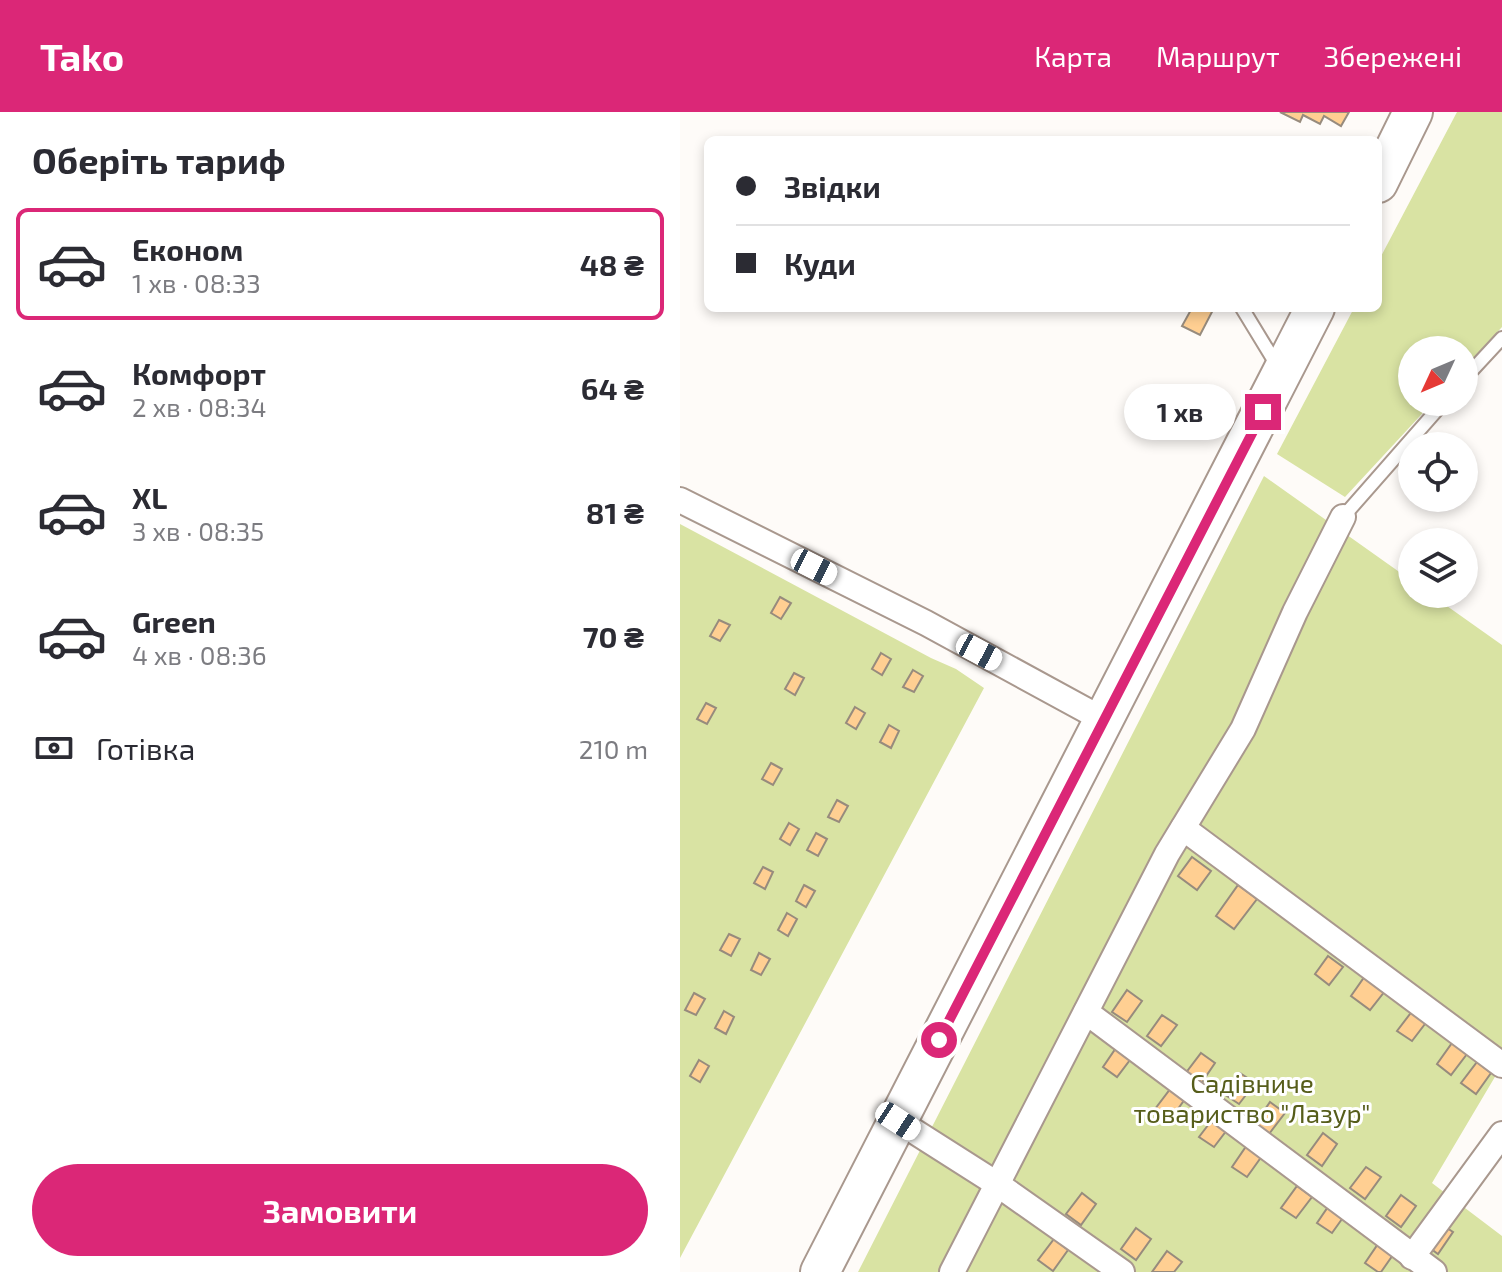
<!DOCTYPE html>
<html lang="uk">
<meta charset="utf-8">
<style>
:root{--surface:#fff;--page:#f7f7f7;--text:#2b2b33;--muted:#7c7c81;--line:#e1e1e2;--accent:#db2777}
body{margin:0;font-family:"Exo 2",sans-serif;background:var(--page);color:var(--text);height:100vh;display:flex;flex-direction:column;font-size:30px;white-space:nowrap}
*{box-sizing:border-box;margin:0}
p{font-size:26px;color:var(--muted)}
.icon{flex:none;width:44px;height:44px;fill:none;stroke:currentColor;stroke-width:2;stroke-linecap:round;stroke-linejoin:round}
.map{position:relative;flex:1;overflow:hidden}
.sheet{display:flex;flex-direction:column;background:var(--surface);width:680px}
.sheet>*{flex:none}
.guide{position:absolute;left:24px;top:24px;width:678px;height:176px;border-radius:12px;box-shadow:0 4px 12px #0003;display:grid;align-content:center;height:176px;padding:0 32px;background:var(--surface)}
.needle{width:52px;rotate:226deg}
.controls{position:absolute;left:718px;top:224px;display:grid;gap:16px}
.controls a{display:grid;place-items:center;width:80px;height:80px;border-radius:50%;background:var(--surface);box-shadow:0 4px 12px #0003;font-size:40px}
.end{position:absolute;width:36px;height:36px;margin:-18px;border:10px solid #db2777;background:#fff;box-shadow:0 0 0 4px #fff}
.from{border-radius:50%}
.bubble{position:absolute;height:56px;border-radius:28px;background:var(--surface);box-shadow:0 4px 12px #0003;font-size:26px;font-weight:700;line-height:56px;text-align:center}
.car{position:absolute;width:24px;height:48px;margin:-24px -12px;border-radius:10px;box-shadow:0 0 6px 2px #0007;background:linear-gradient(#fff 24%,#345 0 40%,#fff 0 76%,#345 0 86%,#fff 0)}
.guide b{display:flex;align-items:center;gap:28px;height:76px;font-size:30px}
.guide b+b{border-top:2px solid var(--line)}
.guide i{width:20px;height:20px;background:var(--text)}
ul{padding:0;list-style:none}
li{display:flex;align-items:center;gap:24px;height:112px;margin:0 16px 12px;padding:0 16px;border:4px solid transparent;border-radius:12px}
li div{flex:1}
li b{display:block;font-size:30px}
li em{font-style:normal;font-weight:700}
li.active{border-color:var(--accent)}
li>.icon{width:72px;height:72px;stroke-width:1.5}
h2{padding:0 32px;font-size:36px;line-height:96px}
.pay{display:flex;align-items:center;gap:20px;height:88px;padding:0 32px;font-size:30px}
.pay p{margin-inline-start:auto}
.button{display:flex;gap:16px;margin-top:auto;padding:16px 32px}
.button a{flex:1;height:92px;border-radius:48px;background:var(--accent);color:#fff;font-size:32px;font-weight:700;line-height:92px;text-align:center}
header{display:flex;align-items:center;gap:48px;box-sizing:border-box;height:112px;padding:0 40px;background:var(--accent);color:#fff}
header strong{font-size:38px}
nav{display:flex;gap:44px;margin-inline-start:auto;font-size:28px}
main{display:flex;flex:1;min-height:0}
.map>svg:first-child{display:block}
.green{fill:#d9e3a3}
.building{fill:#ffcf92;stroke:#978b7d;stroke-width:2}
.lines{fill:none;stroke-linecap:round;stroke-linejoin:round}
.lane-casing{stroke:#a9988e;stroke-width:16}
.street-casing{stroke:#a9988e;stroke-width:28}
.primary-casing{stroke:#a9988e;stroke-width:42}
.lane{stroke:#fff;stroke-width:12}
.street{stroke:#fff;stroke-width:24}
.primary{stroke:#fff;stroke-width:38}
.route{stroke:#db2777;stroke-width:10}
.labels{text-anchor:middle;dominant-baseline:central;stroke-width:6;stroke-linejoin:round;paint-order:stroke}
.park-label{font-size:26px;fill:#565d1a;stroke:#fff}
</style>
<header>
<strong>Tako</strong>
<nav><a>Карта</a><a>Маршрут</a><a>Збережені</a></nav>
</header>
<main>
<section class="sheet">
<h2>Оберіть тариф</h2>
<ul>
<li class="active"><svg class="icon" aria-label="car" viewBox="0 0 24 24"><path d="M5 17H2v-5l4-1 3-4h7l3 4 3 1v5h-3M9 17h6M6 11h13"/><circle cx="7" cy="17" r="2"/><circle cx="17" cy="17" r="2"/></svg><div><b>Економ</b><p>1 хв · 08:33</p></div><em>48 ₴</em></li>
<li><svg class="icon" aria-label="car" viewBox="0 0 24 24"><path d="M5 17H2v-5l4-1 3-4h7l3 4 3 1v5h-3M9 17h6M6 11h13"/><circle cx="7" cy="17" r="2"/><circle cx="17" cy="17" r="2"/></svg><div><b>Комфорт</b><p>2 хв · 08:34</p></div><em>64 ₴</em></li>
<li><svg class="icon" aria-label="car" viewBox="0 0 24 24"><path d="M5 17H2v-5l4-1 3-4h7l3 4 3 1v5h-3M9 17h6M6 11h13"/><circle cx="7" cy="17" r="2"/><circle cx="17" cy="17" r="2"/></svg><div><b>XL</b><p>3 хв · 08:35</p></div><em>81 ₴</em></li>
<li><svg class="icon" aria-label="car" viewBox="0 0 24 24"><path d="M5 17H2v-5l4-1 3-4h7l3 4 3 1v5h-3M9 17h6M6 11h13"/><circle cx="7" cy="17" r="2"/><circle cx="17" cy="17" r="2"/></svg><div><b>Green</b><p>4 хв · 08:36</p></div><em>70 ₴</em></li>
</ul>
<div class="pay"><svg class="icon" aria-label="cash" viewBox="0 0 24 24"><path d="M3 7h18v10H3z"/><circle cx="12" cy="12" r="2"/></svg>Готівка<p>210 m</p></div>
<div class="button"><a>Замовити</a></div>
</section>
<div class="map">
<svg width="822" height="1160" viewBox="0 0 822 1160">
<rect width="100%" height="100%" fill="#fefbf8"/>
<g class="green">
<path d="M777,0H822V215L784,256V238H732V290H753L665,385L597,342L674,196H698V150Z"/>
<path d="M584,364L732,469V482H750L822,533V953L752,1071L822,1124V1160H178Z"/>
<path d="M0,412L251,546L276,557L304,576L0,1146Z"/>
</g>
<g class="building">
<path d="M600,0H669L661,14L644,4L640,12L623,3L620,10Z"/>
<path d="M512,196H534L520,223L502,214Z"/>
<path d="M100,485L111,491L101,507L91,501Z"/>
<path d="M39,508L50,513L40,529L30,524Z"/>
<path d="M201,541L211,547L202,563L192,557Z"/>
<path d="M233,558L243,564L234,580L223,575Z"/>
<path d="M114,561L124,566L115,583L105,577Z"/>
<path d="M26,591L36,596L27,612L17,607Z"/>
<path d="M175,595L185,601L176,617L166,611Z"/>
<path d="M209,613L219,619L211,636L200,630Z"/>
<path d="M91,651L102,657L93,673L82,667Z"/>
<path d="M157,688L168,694L159,710L148,705Z"/>
<path d="M109,711L119,717L110,733L100,727Z"/>
<path d="M136,721L147,727L138,744L127,738Z"/>
<path d="M512,745L531,759L517,778L498,764Z"/>
<path d="M83,755L93,760L85,777L74,771Z"/>
<path d="M124,773L135,779L126,795L116,789Z"/>
<path d="M558,773L577,787L554,817L536,804Z"/>
<path d="M107,801L117,807L108,824L98,818Z"/>
<path d="M49,822L60,827L51,844L40,838Z"/>
<path d="M79,841L90,847L81,863L71,858Z"/>
<path d="M648,844L663,855L649,873L635,862Z"/>
<path d="M685,864L705,879L690,898L671,884Z"/>
<path d="M447,878L462,889L447,910L432,900Z"/>
<path d="M14,881L25,887L16,903L5,898Z"/>
<path d="M733,898L748,908L732,929L717,919Z"/>
<path d="M44,899L54,905L46,922L35,916Z"/>
<path d="M482,903L497,913L481,934L467,924Z"/>
<path d="M772,931L787,942L771,963L757,952Z"/>
<path d="M438,933L453,944L437,965L423,955Z"/>
<path d="M521,941L535,951L520,973L505,962Z"/>
<path d="M19,948L29,954L20,970L10,964Z"/>
<path d="M797,950L811,961L796,982L781,971Z"/>
<path d="M560,961L575,971L559,992L544,982Z"/>
<path d="M491,976L505,987L490,1008L475,997Z"/>
<path d="M590,990L605,1001L589,1022L575,1012Z"/>
<path d="M535,1004L550,1014L534,1035L519,1025Z"/>
<path d="M643,1021L657,1032L642,1054L627,1043Z"/>
<path d="M567,1033L582,1044L567,1065L552,1055Z"/>
<path d="M686,1055L701,1065L685,1087L670,1076Z"/>
<path d="M617,1074L632,1085L616,1106L601,1096Z"/>
<path d="M402,1081L416,1092L401,1113L386,1102Z"/>
<path d="M721,1083L736,1094L721,1115L706,1104Z"/>
<path d="M652,1089L667,1100L652,1121L637,1111Z"/>
<path d="M758,1110L773,1120L758,1142L743,1131Z"/>
<path d="M456,1116L471,1127L456,1148L441,1137Z"/>
<path d="M374,1127L388,1138L373,1159L358,1148Z"/>
<path d="M700,1129L715,1140L701,1160H698L685,1151Z"/>
<path d="M487,1139L502,1150L494,1160H472Z"/>
</g>
<g class="lines">
<defs>
<g id="lane">
<path d="M562,196L598,255"/>
<path d="M784,267L822,226"/>
<path d="M663,405L764,290"/>
</g>
<g id="street">
<path d="M0,388L246,511L424,608"/>
<path d="M503,716L822,953"/>
<path d="M406,900L754,1160"/>
<path d="M218,1009L317,1072L442,1160"/>
<path d="M732,1145L822,1022"/>
<path d="M272,1160L487,742L563,617L615,500L663,405"/>
</g>
<g id="primary">
<path d="M698,71L733,0"/>
<path d="M140,1160L635,196"/>
</g>
</defs>
<use href="#lane" class="lane-casing"/>
<use href="#street" class="street-casing"/>
<use href="#primary" class="primary-casing"/>
<use href="#lane" class="lane"/>
<use href="#street" class="street"/>
<use href="#primary" class="primary"/>
</g>
<g class="lines">
<path class="route" d="M259,928L583,300"/>
</g>
<g class="labels">
<g class="park-label">
<text x="572" y="970">Садівниче<tspan x="572" dy="30">товариство "Лазур"</tspan></text>
</g>
</g>
</svg>
<div class="controls">
<a><svg class="needle" viewBox="-14 -14 28 28"><path d="M0-13l5 13h-10z" fill="#e53935"/><path d="M0 13l5-13h-10z" fill="#7c7c81"/></svg></a>
<a><svg class="icon" aria-label="locate" viewBox="0 0 24 24"><circle cx="12" cy="12" r="6"/><path d="M12 2v4M12 18v4M2 12h4M18 12h4"/></svg></a>
<a><svg class="icon" aria-label="layers" viewBox="0 0 24 24"><path d="M12 4l9 5-9 5-9-5zM3 14l9 5 9-5"/></svg></a>
</div>
<i class="end from" style="left:259px;top:928px"></i>
<i class="end" style="left:583px;top:300px"></i>
<div class="bubble" style="left:444px;top:272px;width:112px">1 хв</div>
<i class="car" style="left:134px;top:455px;rotate:117deg"></i>
<i class="car" style="left:299px;top:540px;rotate:118deg"></i>
<i class="car" style="left:218px;top:1009px;rotate:123deg"></i>
<div class="guide">
<b><i class="from"></i>Звідки</b>
<b><i></i>Куди</b>
</div>
</div>
</main>
